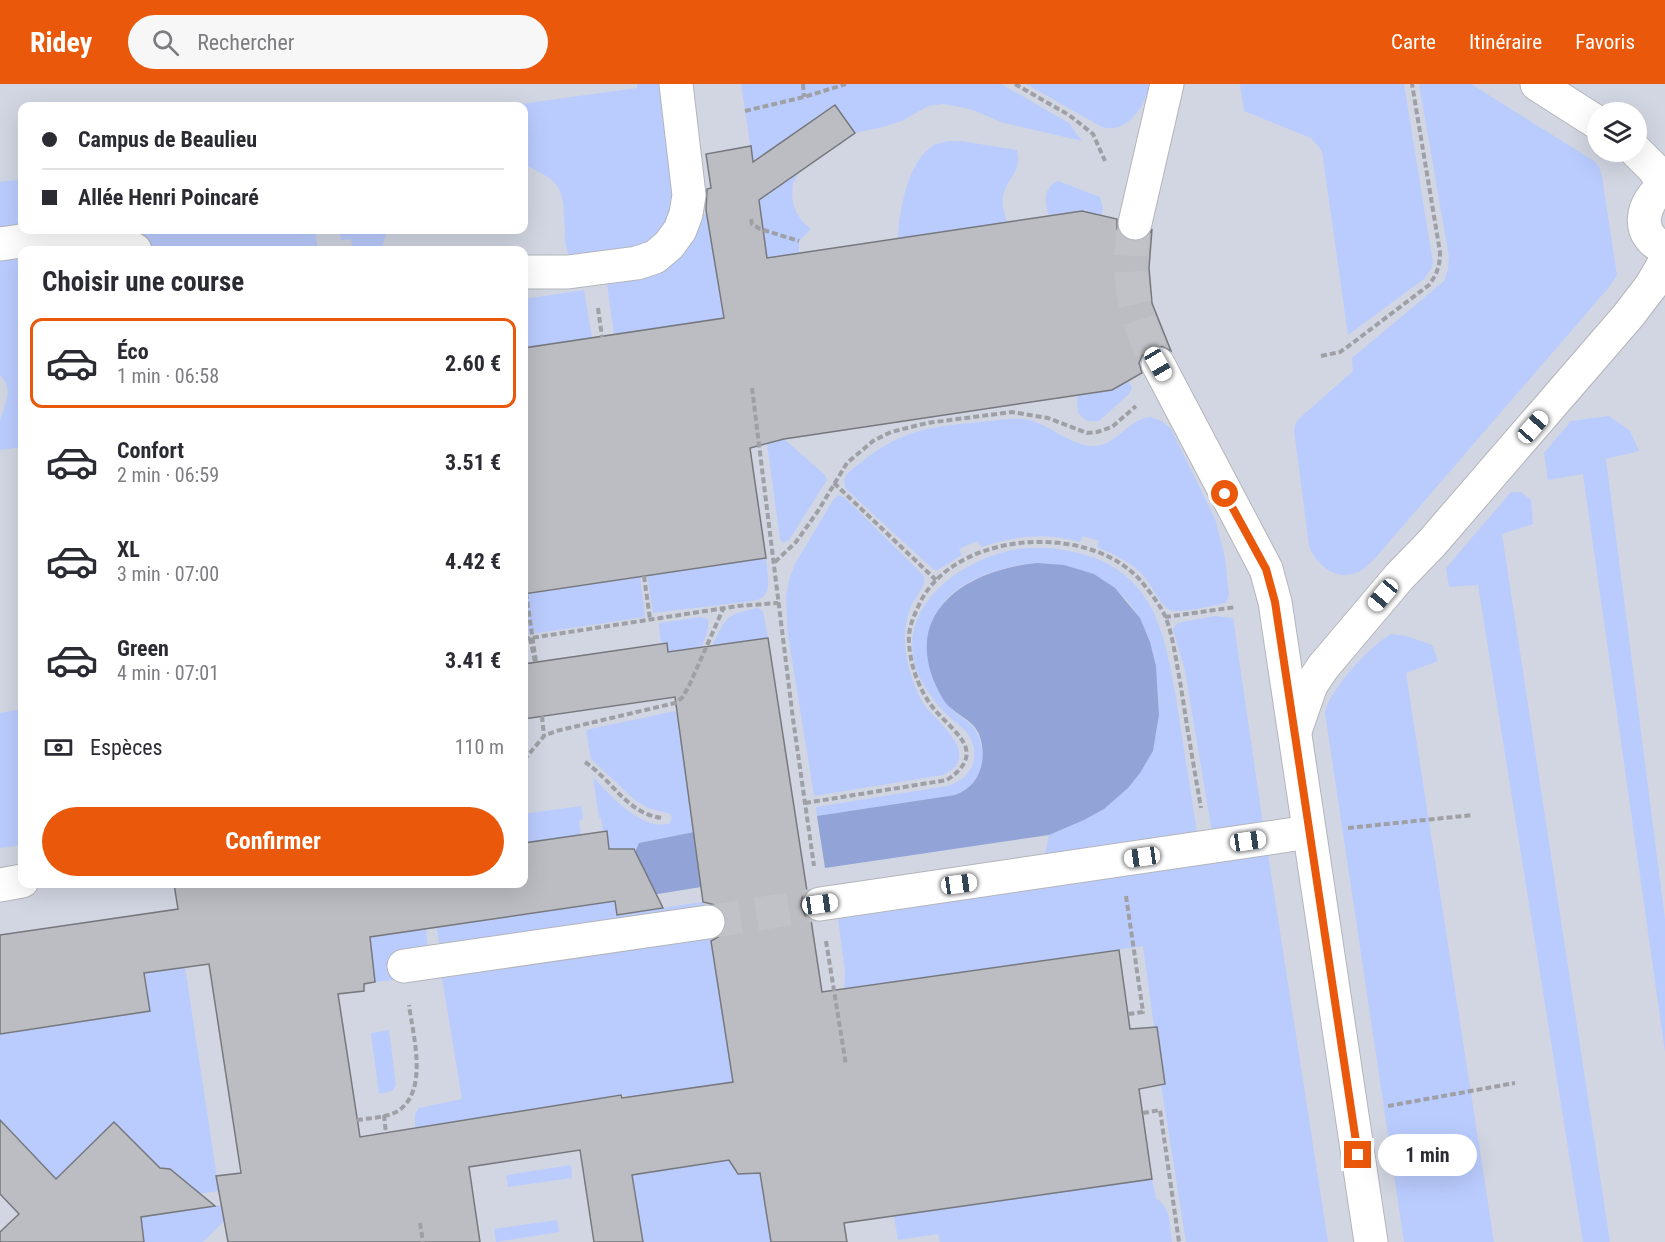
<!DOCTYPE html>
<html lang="fr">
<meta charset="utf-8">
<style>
:root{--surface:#fff;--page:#f7f7f7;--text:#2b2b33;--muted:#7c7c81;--line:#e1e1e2;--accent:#ea580c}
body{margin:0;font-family:"Roboto Condensed",sans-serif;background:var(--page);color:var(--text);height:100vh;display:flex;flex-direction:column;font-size:22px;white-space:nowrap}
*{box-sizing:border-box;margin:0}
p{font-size:20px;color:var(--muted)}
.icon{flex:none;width:33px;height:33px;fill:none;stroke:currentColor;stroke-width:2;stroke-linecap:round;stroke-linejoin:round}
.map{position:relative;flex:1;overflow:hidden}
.sheet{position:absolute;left:18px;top:162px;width:510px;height:642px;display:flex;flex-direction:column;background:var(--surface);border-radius:12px;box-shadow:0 6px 24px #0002}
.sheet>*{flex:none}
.guide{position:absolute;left:18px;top:18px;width:510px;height:132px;border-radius:12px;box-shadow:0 6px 24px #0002;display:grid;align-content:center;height:132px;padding:0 24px;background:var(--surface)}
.buttons{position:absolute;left:1587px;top:18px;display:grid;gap:12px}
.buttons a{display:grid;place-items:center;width:60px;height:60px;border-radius:50%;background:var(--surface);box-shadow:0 6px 24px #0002;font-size:30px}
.end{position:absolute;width:27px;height:27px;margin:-14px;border:8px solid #ea580c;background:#fff;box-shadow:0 0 0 3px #fff}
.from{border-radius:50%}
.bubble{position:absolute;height:42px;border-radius:21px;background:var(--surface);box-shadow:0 6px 24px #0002;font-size:20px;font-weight:700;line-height:42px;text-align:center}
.car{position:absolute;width:18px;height:36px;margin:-18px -9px;border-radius:8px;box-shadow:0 0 4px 2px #0007;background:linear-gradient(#fff 24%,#345 0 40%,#fff 0 76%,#345 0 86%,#fff 0)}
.guide b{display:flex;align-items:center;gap:21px;height:57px;font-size:22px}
.guide b+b{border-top:2px solid var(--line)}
.guide i{width:15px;height:15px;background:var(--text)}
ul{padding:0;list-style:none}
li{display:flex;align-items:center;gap:18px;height:90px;margin:0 12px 9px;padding:0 12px;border:3px solid transparent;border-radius:12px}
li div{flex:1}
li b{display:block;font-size:22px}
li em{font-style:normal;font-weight:700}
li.selected{border-color:var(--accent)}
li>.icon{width:54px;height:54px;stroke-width:1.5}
h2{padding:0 24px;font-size:27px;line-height:72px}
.pay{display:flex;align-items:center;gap:15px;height:66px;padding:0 24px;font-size:22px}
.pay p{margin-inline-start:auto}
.button{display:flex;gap:12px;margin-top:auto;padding:12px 24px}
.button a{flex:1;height:69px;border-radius:36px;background:var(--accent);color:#fff;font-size:24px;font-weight:700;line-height:69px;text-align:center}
header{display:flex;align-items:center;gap:36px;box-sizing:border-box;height:84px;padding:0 30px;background:var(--accent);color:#fff}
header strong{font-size:28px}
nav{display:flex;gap:33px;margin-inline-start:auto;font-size:21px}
.search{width:420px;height:54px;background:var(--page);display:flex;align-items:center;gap:15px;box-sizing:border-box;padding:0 21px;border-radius:33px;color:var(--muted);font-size:22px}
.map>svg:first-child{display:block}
.built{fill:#d1d6e2;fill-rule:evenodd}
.green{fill:#baccfe}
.water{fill:#91a3d7}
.building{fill:#bbbdc3;stroke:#76787d;stroke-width:1.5}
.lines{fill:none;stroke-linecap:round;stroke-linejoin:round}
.minor-tunnel{stroke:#c0c2c7;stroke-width:33;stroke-dasharray:33 16;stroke-linecap:butt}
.minor-casing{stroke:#b3b5ba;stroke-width:35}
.path{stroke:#9fa0a5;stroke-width:4;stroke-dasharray:6 3;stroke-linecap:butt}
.minor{stroke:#fff;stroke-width:33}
.path-bridge{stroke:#9fa0a5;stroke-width:4;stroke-dasharray:6 3;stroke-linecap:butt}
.route{stroke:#ea580c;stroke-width:8}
</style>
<header>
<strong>Ridey</strong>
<div class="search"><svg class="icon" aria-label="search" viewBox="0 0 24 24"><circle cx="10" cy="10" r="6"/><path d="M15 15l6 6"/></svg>Rechercher</div>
<nav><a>Carte</a><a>Itinéraire</a><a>Favoris</a></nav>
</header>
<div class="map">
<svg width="1665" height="1158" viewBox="0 0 1665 1158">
<rect width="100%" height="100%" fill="#e3e5eb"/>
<path class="built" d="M0,0H1665V1158H0ZM22,22H524V146H22ZM1598,28H1636V68H1598ZM22,166H524V800H22Z"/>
<g class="green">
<path d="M637,0H666L681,122L651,165L571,174C565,165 565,156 565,146C563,105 564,98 524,81V22H507L637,4Z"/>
<path d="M741,0H1001L1069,39L1082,57L1004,39L970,25L943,20L928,22L902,37L883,43L855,49L835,22L793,99C790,118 795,133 811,145L799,157V169L743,178L761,133Z"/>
<path d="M1026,0H1149C1147,21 1126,51 1102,43Z"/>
<path d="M1240,0H1404L1433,179L1431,185L1424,195L1348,251L1322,67L1311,54L1244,27Z"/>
<path d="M1419,0H1471L1594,77L1599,83L1602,93L1617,191L1610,202L1377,472C1371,478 1366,484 1358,488C1337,498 1316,481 1309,462L1294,346L1296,338L1301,333L1353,287L1352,274L1444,197L1448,185L1449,173Z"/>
<path d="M948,57H961L1017,66C1023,89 1006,93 1003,113C1001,121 1005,130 1007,138L898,154C899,127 908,76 934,61C938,59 944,58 948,57Z"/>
<path d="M22,95V146L0,150V98Z"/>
<path d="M1058,97L1100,113L1103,125L1093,163L1087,126L1049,131C1044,119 1043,103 1058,97Z"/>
<path d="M706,130L724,234L614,251L606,193L699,131Z"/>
<path d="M110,146H315L318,166H155Z"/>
<path d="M339,146H387V147L381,166H353L351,155L341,156Z"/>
<path d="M22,169V363L0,366C0,357 0,346 0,337C4,321 15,305 0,291V172Z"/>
<path d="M584,206L592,254L524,264V215Z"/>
<path d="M1105,250L1132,304L1128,311L1099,337H1087L1078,329L1077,312L1113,306Z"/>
<path d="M1609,332L1630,347L1639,367L1606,375L1665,835V968L1583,390L1548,396L1544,369L1571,337Z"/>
<path d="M1150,333L1162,337L1171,345L1215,435L1225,473L1229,511L1226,519C1213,521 1182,530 1170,526C1161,522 1150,498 1141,489C1129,477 1113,470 1097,463L1099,457L1083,452L1080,458C1046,448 1014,452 981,463L977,457L959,465L962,471L938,486L933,485L846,405C840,393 850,387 859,380C902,345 929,343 981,338C994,337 1009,334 1022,335C1046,337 1066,359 1090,362C1116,364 1126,336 1150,333Z"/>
<path d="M784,355L825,391L827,396L789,456L783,459L780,455L767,359H770V357Z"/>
<path d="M1511,408H1521L1531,416L1533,440L1502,450L1610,1158H1583L1478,501L1449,503L1446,484Z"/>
<path d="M838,411L845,414L923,491C928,501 916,511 912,520C901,545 904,571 913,597C916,605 920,615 925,622C939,640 983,672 943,691L814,712L788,551L786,513L789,496L795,480L833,416Z"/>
<path d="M1050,464C1152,475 1164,539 1178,626C1184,667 1191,708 1197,749L1045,771L1049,751C1115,724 1165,688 1158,609C1154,558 1141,512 1090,490C1055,475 1020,477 984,491C941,508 919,540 932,587C935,597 939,608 944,616C958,637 978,635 982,665C986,685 974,704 955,711L817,732L816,723L947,702C965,697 979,682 973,661C970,647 957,640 947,631C936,620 927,607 920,594C890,530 953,480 1008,467C1022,463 1036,464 1050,464Z"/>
<path d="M766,474C767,491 775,514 753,517L653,529L647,491Z"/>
<path d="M640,492L645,533L524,551V510Z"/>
<path d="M758,524L763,527L768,554L712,562C726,533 726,530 758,524Z"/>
<path d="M1214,532L1233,534L1263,740L1212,748L1185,587L1173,545L1178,539Z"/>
<path d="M700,533L708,535C712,552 684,598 675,613L667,559L661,560L659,539Z"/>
<path d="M1391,550L1406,552L1432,561L1438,577L1406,589L1494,1158H1404L1325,629C1328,607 1371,561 1391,550Z"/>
<path d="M22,625V761L0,764V629Z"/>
<path d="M675,627L679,636L694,748L640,759L635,768L610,773L603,748L601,734L599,733L593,693C609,710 643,749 670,739L672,733L670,730L648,724L636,717L591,675L586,646Z"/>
<path d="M581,722L583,735L579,737L581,751L524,759V730Z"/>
<path d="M1268,770L1328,1158H1186L1161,1001L1165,1000L1157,943H1154L1143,862L844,905L845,888L838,835Z"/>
<path d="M615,817L617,830L704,818L705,826L440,866L437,844Z"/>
<path d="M426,845L428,868L390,873L393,896L375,898L370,853Z"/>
<path d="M710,853L733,998L630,1013L621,1011L415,1045V1030L419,1024L462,1015L442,894Z"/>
<path d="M185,883L219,1107L162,1115L56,1095L0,1036V950L150,927L145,889Z"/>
<path d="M389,946L396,1001L392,1007L379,1010L371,949Z"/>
<path d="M733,1075L732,1081L738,1090L748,1089L758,1076L771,1158H643L632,1090Z"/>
<path d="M571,1081L572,1094L508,1103L506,1091Z"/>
<path d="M1152,1095L1156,1114C1172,1126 1169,1139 1172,1158H940L938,1150L898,1156L894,1132Z"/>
<path d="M222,1121L224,1137L203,1158H144L141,1133Z"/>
<path d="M557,1136L559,1148L496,1158L494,1145Z"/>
</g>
<g class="water">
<path d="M1037,479L1064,481L1094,490L1115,504L1140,534L1150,558L1156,582L1159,631L1153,667L1140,689L1128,704L1104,725L1084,736L1049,751L825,784L817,732L955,711C981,702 988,674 979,650C972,634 952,630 943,615C895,534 961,486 1037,479Z"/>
<path d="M694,748L701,803L627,815L635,768L639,759Z"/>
</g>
<g class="building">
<path d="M835,21L855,49L759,116L767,174L1082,127L1117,135V145L1122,152L1130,157H1141L1148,152L1152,145L1149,184L1152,219L1171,267L1159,261L1149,264L1143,270L1139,279L1142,289L1112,306L784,355L750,364L766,474L524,510V264L724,234L706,126L707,105L711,104L706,70L751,62L753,78Z"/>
<path d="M768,554L807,807L802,814L801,822L805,831L811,836L822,908L1119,866L1130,945L1157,943L1165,1000L1139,1005L1152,1095L844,1139L847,1158H771L760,1089L738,1090L729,1076L632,1091L643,1158H594L580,1066L469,1083L480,1158H228L216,1092L241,1089L209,880L144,889L150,927L0,950V851L178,825L174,800H524V759L607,747L609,765H634L663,824L617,831L615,817L370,853L375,898L364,900V907L338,910L360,1053L621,1011L622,1014L733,998L711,857L720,852L726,844L727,836L722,826L715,821L703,818L675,613L524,635V580L667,559L668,568Z"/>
<path d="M0,1036L56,1095L114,1038L160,1084L170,1085L215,1122L141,1133L144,1158H0V1148L19,1130L0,1110Z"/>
</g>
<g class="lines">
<g class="minor-tunnel">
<path d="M1135,139C1124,189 1134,235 1158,280"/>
<path d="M708,838L820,820"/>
</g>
<defs>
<g id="minor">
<path d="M1537,0L1598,39"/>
<path d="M1636,67L1653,84L1665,101"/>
<path d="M1665,102C1641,117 1634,152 1665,164"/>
<path d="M1135,139L1167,0"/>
<path d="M0,160C33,156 71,145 104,153C115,155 125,161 135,166"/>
<path d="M524,188H568L637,179L655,173L669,161L680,146L686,130L689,111L676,0"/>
<path d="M1158,280L1266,485L1275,518L1371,1158"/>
<path d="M1296,644L1311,601L1323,583L1399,493L1431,460L1628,232L1651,202L1665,178"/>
<path d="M0,801L22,797"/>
<path d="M820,820L1309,748"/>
<path d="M404,882L708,838"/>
</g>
</defs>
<use href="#minor" class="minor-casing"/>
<g class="path">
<path d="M803,0L804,13"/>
<path d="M1015,0L1069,31L1093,50L1105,77"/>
<path d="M745,27L804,13L846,0"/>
<path d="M751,135L752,140L760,145L799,157"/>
<path d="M598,224L602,253"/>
<path d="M1321,272L1340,268L1350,261L1429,201C1437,190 1440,182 1440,168L1412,0"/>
<path d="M752,304L793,635L814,782"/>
<path d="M834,399L936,496"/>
<path d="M775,478L796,458L818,427L847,379L873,357L891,348L927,339L1012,328L1048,334L1087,349L1097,348L1112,343L1136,322"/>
<path d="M644,492L650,535"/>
<path d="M1165,533L1236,523"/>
<path d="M530,554L535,578"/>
<path d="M524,555L738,522L778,519"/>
<path d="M542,632L544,652"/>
<path d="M524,676L544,652L556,647L675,619L682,614L689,602L723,525"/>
<path d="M585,678C612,696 628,731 663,734"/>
<path d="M805,719L947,696C991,666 950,647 931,621C918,603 910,580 909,558C908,545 913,534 918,523C951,445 1096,436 1145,502C1152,511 1160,521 1165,532C1173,550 1177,583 1181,603C1187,643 1194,684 1201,724"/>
<path d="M1348,744L1473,731"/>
<path d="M1126,812L1143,928L1128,930"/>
<path d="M826,857L846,981"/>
<path d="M1388,1022L1515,999"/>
<path d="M1143,1029L1160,1026L1179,1158"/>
<path d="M384,1031L386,1050"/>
<path d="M357,1036C369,1034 386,1034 398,1027C429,1006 413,952 409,921"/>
<path d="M420,1139L423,1158"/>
</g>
<use href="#minor" class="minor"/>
<path class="path-bridge" d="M526,509L536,578"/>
</g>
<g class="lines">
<path class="route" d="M1225,410L1266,485L1275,518L1358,1071"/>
</g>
</svg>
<div class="buttons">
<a><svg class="icon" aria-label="layers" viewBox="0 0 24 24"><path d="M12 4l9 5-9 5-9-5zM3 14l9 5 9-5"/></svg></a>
</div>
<i class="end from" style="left:1225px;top:410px"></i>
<i class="end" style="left:1358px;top:1071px"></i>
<div class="bubble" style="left:1378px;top:1050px;width:99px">1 min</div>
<i class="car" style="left:1158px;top:280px;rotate:150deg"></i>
<i class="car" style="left:1533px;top:343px;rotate:41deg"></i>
<i class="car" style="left:1383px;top:511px;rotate:220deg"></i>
<i class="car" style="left:1248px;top:757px;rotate:82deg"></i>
<i class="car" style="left:1142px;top:773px;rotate:262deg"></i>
<i class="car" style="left:959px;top:800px;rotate:82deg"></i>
<i class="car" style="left:820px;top:820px;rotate:82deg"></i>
<div class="guide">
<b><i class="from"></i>Campus de Beaulieu</b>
<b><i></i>Allée Henri Poincaré</b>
</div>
<section class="sheet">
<h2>Choisir une course</h2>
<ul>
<li class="selected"><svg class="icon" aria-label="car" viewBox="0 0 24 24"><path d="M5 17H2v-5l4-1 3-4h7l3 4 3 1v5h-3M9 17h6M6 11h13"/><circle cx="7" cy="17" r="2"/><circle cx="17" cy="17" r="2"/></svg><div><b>Éco</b><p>1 min · 06:58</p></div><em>2.60 €</em></li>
<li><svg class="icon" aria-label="car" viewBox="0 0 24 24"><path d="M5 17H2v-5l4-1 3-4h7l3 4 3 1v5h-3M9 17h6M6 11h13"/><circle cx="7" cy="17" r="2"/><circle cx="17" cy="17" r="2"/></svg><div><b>Confort</b><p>2 min · 06:59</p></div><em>3.51 €</em></li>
<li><svg class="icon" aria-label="car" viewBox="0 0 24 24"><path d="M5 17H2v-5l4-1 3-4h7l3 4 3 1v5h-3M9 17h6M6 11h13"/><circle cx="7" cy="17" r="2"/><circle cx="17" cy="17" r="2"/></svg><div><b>XL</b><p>3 min · 07:00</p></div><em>4.42 €</em></li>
<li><svg class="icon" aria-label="car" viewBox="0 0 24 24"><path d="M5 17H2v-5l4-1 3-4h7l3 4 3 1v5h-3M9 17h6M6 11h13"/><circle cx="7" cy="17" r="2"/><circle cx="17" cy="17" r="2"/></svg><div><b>Green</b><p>4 min · 07:01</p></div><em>3.41 €</em></li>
</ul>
<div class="pay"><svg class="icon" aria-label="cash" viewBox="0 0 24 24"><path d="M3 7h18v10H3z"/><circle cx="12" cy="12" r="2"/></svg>Espèces<p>110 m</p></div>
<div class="button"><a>Confirmer</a></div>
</section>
</div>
